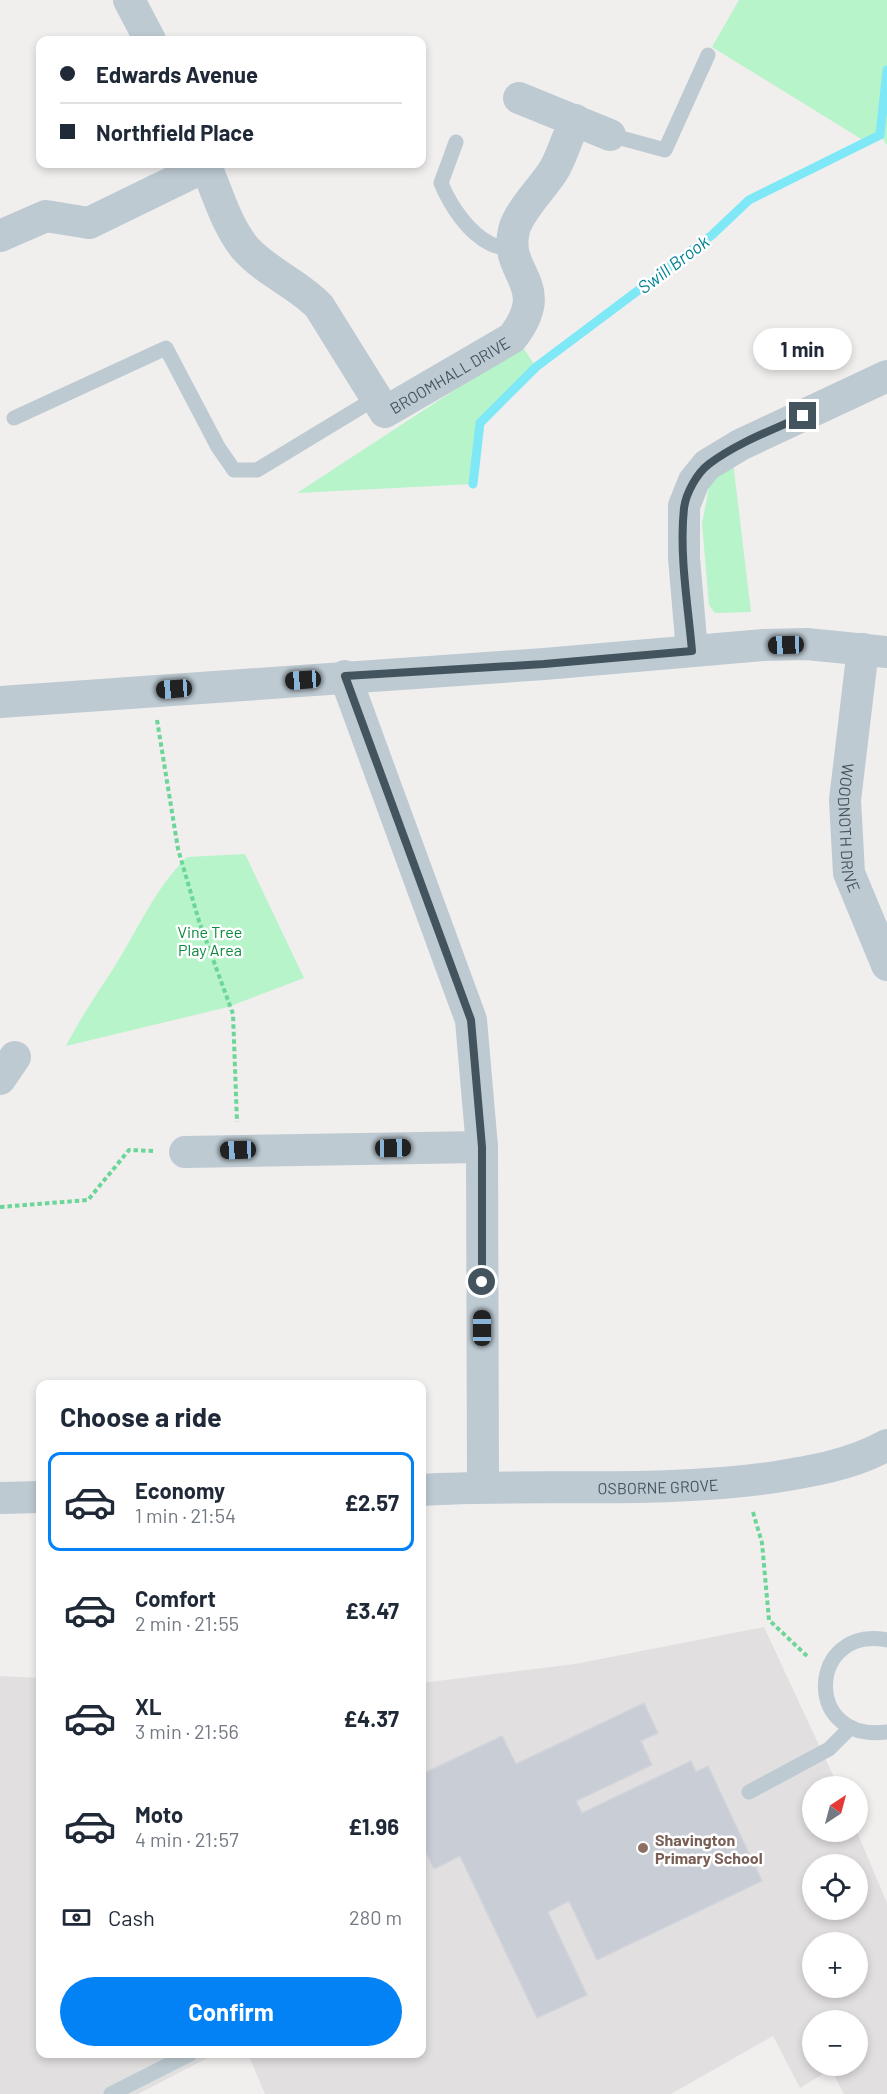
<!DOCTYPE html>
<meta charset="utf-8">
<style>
:root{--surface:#fff;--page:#f6f6f7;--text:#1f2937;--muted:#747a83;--line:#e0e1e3;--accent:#0382f6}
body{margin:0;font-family:Barlow,sans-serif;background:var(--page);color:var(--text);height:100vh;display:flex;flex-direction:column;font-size:22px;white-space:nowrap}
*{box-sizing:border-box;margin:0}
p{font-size:20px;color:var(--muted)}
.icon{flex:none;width:33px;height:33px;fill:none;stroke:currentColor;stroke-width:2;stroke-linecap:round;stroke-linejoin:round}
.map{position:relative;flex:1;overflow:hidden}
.details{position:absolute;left:36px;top:1380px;width:390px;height:678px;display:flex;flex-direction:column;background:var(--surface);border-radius:12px;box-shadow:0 3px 9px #0003}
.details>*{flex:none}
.guide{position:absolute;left:36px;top:36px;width:390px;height:132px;border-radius:12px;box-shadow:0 3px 9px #0003;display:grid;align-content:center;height:132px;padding:0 24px;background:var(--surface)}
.needle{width:39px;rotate:36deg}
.buttons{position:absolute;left:802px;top:1776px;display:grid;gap:12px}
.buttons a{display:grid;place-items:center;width:66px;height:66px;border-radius:50%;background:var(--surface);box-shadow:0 3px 9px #0003;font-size:30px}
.end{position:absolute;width:27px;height:27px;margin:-14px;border:8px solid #44545e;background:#fff;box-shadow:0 0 0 3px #fff}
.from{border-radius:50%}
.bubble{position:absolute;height:42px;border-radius:21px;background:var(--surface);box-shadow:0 3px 9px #0003;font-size:20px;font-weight:700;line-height:42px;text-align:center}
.car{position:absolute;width:18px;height:36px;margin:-18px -9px;border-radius:8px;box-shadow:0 0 4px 2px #0007;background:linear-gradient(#222 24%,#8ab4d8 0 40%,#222 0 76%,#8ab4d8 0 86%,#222 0)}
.guide b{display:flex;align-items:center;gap:21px;height:57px;font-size:22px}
.guide b+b{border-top:2px solid var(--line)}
.guide i{width:15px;height:15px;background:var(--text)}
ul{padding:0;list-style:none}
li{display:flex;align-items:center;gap:18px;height:99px;margin:0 12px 9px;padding:0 12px;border:3px solid transparent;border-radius:12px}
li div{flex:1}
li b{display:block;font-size:22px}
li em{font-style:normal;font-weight:700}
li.current{border-color:var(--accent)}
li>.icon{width:54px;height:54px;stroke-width:1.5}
h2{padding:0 24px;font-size:27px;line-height:72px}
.pay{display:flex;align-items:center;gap:15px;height:66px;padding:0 24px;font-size:22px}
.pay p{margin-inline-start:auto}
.cta{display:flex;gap:12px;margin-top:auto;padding:12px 24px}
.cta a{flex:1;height:69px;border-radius:36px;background:var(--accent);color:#fff;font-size:24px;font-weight:700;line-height:69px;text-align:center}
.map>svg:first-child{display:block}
.education{fill:#e2dfe0;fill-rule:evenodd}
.green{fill:#b7f4c9}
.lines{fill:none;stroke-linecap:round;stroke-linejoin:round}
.stream{stroke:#7ee8f7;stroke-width:9}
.building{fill:#c9cdd5;stroke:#d1d5db;stroke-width:1.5}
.path{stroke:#6bd698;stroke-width:4;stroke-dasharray:4.5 3;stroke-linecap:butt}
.service{stroke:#bdcad2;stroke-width:15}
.minor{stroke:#bdcad2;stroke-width:32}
.route{stroke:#44545e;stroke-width:8}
.education-dot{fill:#8d6e63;stroke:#fff;stroke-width:2}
.labels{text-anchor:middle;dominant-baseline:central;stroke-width:5;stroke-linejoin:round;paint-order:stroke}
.street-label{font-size:16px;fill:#44545e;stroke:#fff}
.park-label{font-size:16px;fill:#0c883f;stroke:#fff}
.education-label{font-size:16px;font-weight:bold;fill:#785e54;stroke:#fff;text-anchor:start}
.water-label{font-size:18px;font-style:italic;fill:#038294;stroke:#fff}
</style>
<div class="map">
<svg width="887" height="2094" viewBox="0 0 887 2094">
<rect width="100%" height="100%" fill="#f1eeee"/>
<g class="education">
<path d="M764,1627L838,1786H813V1832H857L887,1903V2094H844L831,2069L800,2088L773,2036L671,2094H265L248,2054H422V1683L575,1664ZM813,1864H858V1910H813ZM813,1942H858V1988H813ZM813,2020H858V2066H813Z"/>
<path d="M0,1676L40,1678V2054H215L138,2094H0Z"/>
</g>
<g class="green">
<path d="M739,0H887V145L880,135L866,142L712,47Z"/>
<path d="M522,346L536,367L480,423L473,484L297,493Z"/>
<path d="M733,462L751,612L715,613L709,605L702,524L710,482Z"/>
<path d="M245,854L304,978L228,1007L66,1046C81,1017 98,992 115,966C138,929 156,887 187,857Z"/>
</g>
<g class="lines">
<path class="stream" d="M473,484L480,423L536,367L712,235L749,200L880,135L887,70"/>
</g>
<path class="building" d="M644,1703L658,1733L641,1741L652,1765L576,1801L582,1813L691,1761L696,1772L708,1766L762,1881L597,1960L569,1901L548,1912L587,1995L537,2018L460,1856L434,1869L422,1843V1774L502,1736L516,1764Z"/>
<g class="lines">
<g class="path">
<path d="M157,720L178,849L199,921L233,1014L237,1122"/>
<path d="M0,1207L88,1200L129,1150L154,1151"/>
<path d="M753,1512L762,1543L769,1620L808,1657"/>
</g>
<g class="service">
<path d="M610,135L665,150L708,55"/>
<path d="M456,142L441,183C450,205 468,233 491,244C497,247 506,248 514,250"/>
<path d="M14,418L166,348L218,447L234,470H257L376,398"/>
<path d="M887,1640C809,1624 801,1743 887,1732"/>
<path d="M749,1792L829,1749L850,1728"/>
<path d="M111,2094L190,2054"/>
</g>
<g class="minor">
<path d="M129,0L150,40"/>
<path d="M519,98L610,135"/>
<path id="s1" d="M205,164C217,191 226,225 245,248C266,272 297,283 319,306L385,412L512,338C554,284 503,275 514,230C519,210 544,187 555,168C563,153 568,136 575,120"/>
<path d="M0,236L46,216L89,223L206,166"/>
<path id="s2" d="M863,649L845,800L849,873L887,965"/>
<path d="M692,651L684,558V506L694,481L707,465L740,445L887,376"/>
<path d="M345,676L471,1020L482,1147L483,1486"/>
<path d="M0,702L544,664L764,645L807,644L887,652"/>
<path d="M0,1079L15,1057"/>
<path d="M185,1152L482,1147"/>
<path id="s3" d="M422,1490C537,1483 654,1494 769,1478C808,1472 852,1465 887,1445"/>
<path d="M0,1498L40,1497"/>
</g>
</g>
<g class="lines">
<path class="route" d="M482,1282V1147L471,1020L345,676L544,664L692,651C688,605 679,554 684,508C686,493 697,473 709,464C737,443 772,430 803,416"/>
</g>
<circle class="education-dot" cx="643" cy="1848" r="6"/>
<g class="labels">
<g class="street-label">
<text stroke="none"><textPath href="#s1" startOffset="387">BROOMHALL DRIVE</textPath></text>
<text stroke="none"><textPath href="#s2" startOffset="180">WOODNOTH DRIVE</textPath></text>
<text stroke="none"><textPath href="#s3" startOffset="236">OSBORNE GROVE</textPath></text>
</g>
<g class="park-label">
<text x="210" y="931">Vine Tree<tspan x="210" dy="18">Play Area</tspan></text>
</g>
<g class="education-label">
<text x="655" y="1839">Shavington<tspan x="655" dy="18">Primary School</tspan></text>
</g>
<g class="water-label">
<text transform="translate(673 264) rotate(-37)">Swill Brook</text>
</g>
</g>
</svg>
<div class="buttons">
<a><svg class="needle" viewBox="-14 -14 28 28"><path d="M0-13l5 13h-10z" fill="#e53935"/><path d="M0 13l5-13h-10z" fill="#747a83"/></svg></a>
<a><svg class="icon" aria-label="locate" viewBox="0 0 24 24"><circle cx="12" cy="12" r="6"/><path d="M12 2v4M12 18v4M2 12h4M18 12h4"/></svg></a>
<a>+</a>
<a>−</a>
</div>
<i class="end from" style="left:482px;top:1282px"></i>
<i class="end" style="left:803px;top:416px"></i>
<div class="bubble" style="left:753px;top:328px;width:99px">1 min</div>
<i class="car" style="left:786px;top:645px;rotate:268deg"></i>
<i class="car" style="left:303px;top:680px;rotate:266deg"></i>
<i class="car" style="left:174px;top:689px;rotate:266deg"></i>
<i class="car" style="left:393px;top:1148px;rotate:89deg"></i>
<i class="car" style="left:238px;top:1150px;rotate:268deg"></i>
<i class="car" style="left:482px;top:1328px;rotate:0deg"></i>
<div class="guide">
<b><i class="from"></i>Edwards Avenue</b>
<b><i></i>Northfield Place</b>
</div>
<section class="details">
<h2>Choose a ride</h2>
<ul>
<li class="current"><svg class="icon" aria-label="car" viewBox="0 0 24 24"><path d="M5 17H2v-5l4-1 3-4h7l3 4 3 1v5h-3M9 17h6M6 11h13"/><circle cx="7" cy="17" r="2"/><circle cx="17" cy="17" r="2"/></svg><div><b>Economy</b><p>1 min · 21:54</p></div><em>£2.57</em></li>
<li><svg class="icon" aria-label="car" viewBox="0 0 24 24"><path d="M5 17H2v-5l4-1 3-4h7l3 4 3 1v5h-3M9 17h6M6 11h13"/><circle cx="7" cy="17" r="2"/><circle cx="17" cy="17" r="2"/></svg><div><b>Comfort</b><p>2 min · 21:55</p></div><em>£3.47</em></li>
<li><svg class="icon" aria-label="car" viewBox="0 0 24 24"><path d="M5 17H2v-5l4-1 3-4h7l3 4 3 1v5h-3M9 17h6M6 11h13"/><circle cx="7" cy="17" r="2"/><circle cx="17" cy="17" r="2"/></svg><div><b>XL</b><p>3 min · 21:56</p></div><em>£4.37</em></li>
<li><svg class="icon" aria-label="car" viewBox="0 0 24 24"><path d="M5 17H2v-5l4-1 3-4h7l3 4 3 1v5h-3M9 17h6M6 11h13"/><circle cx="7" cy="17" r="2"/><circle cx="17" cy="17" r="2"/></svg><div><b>Moto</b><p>4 min · 21:57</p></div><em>£1.96</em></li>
</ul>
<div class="pay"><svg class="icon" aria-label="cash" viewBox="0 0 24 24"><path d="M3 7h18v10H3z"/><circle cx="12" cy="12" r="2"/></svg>Cash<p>280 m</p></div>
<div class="cta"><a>Confirm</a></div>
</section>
</div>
